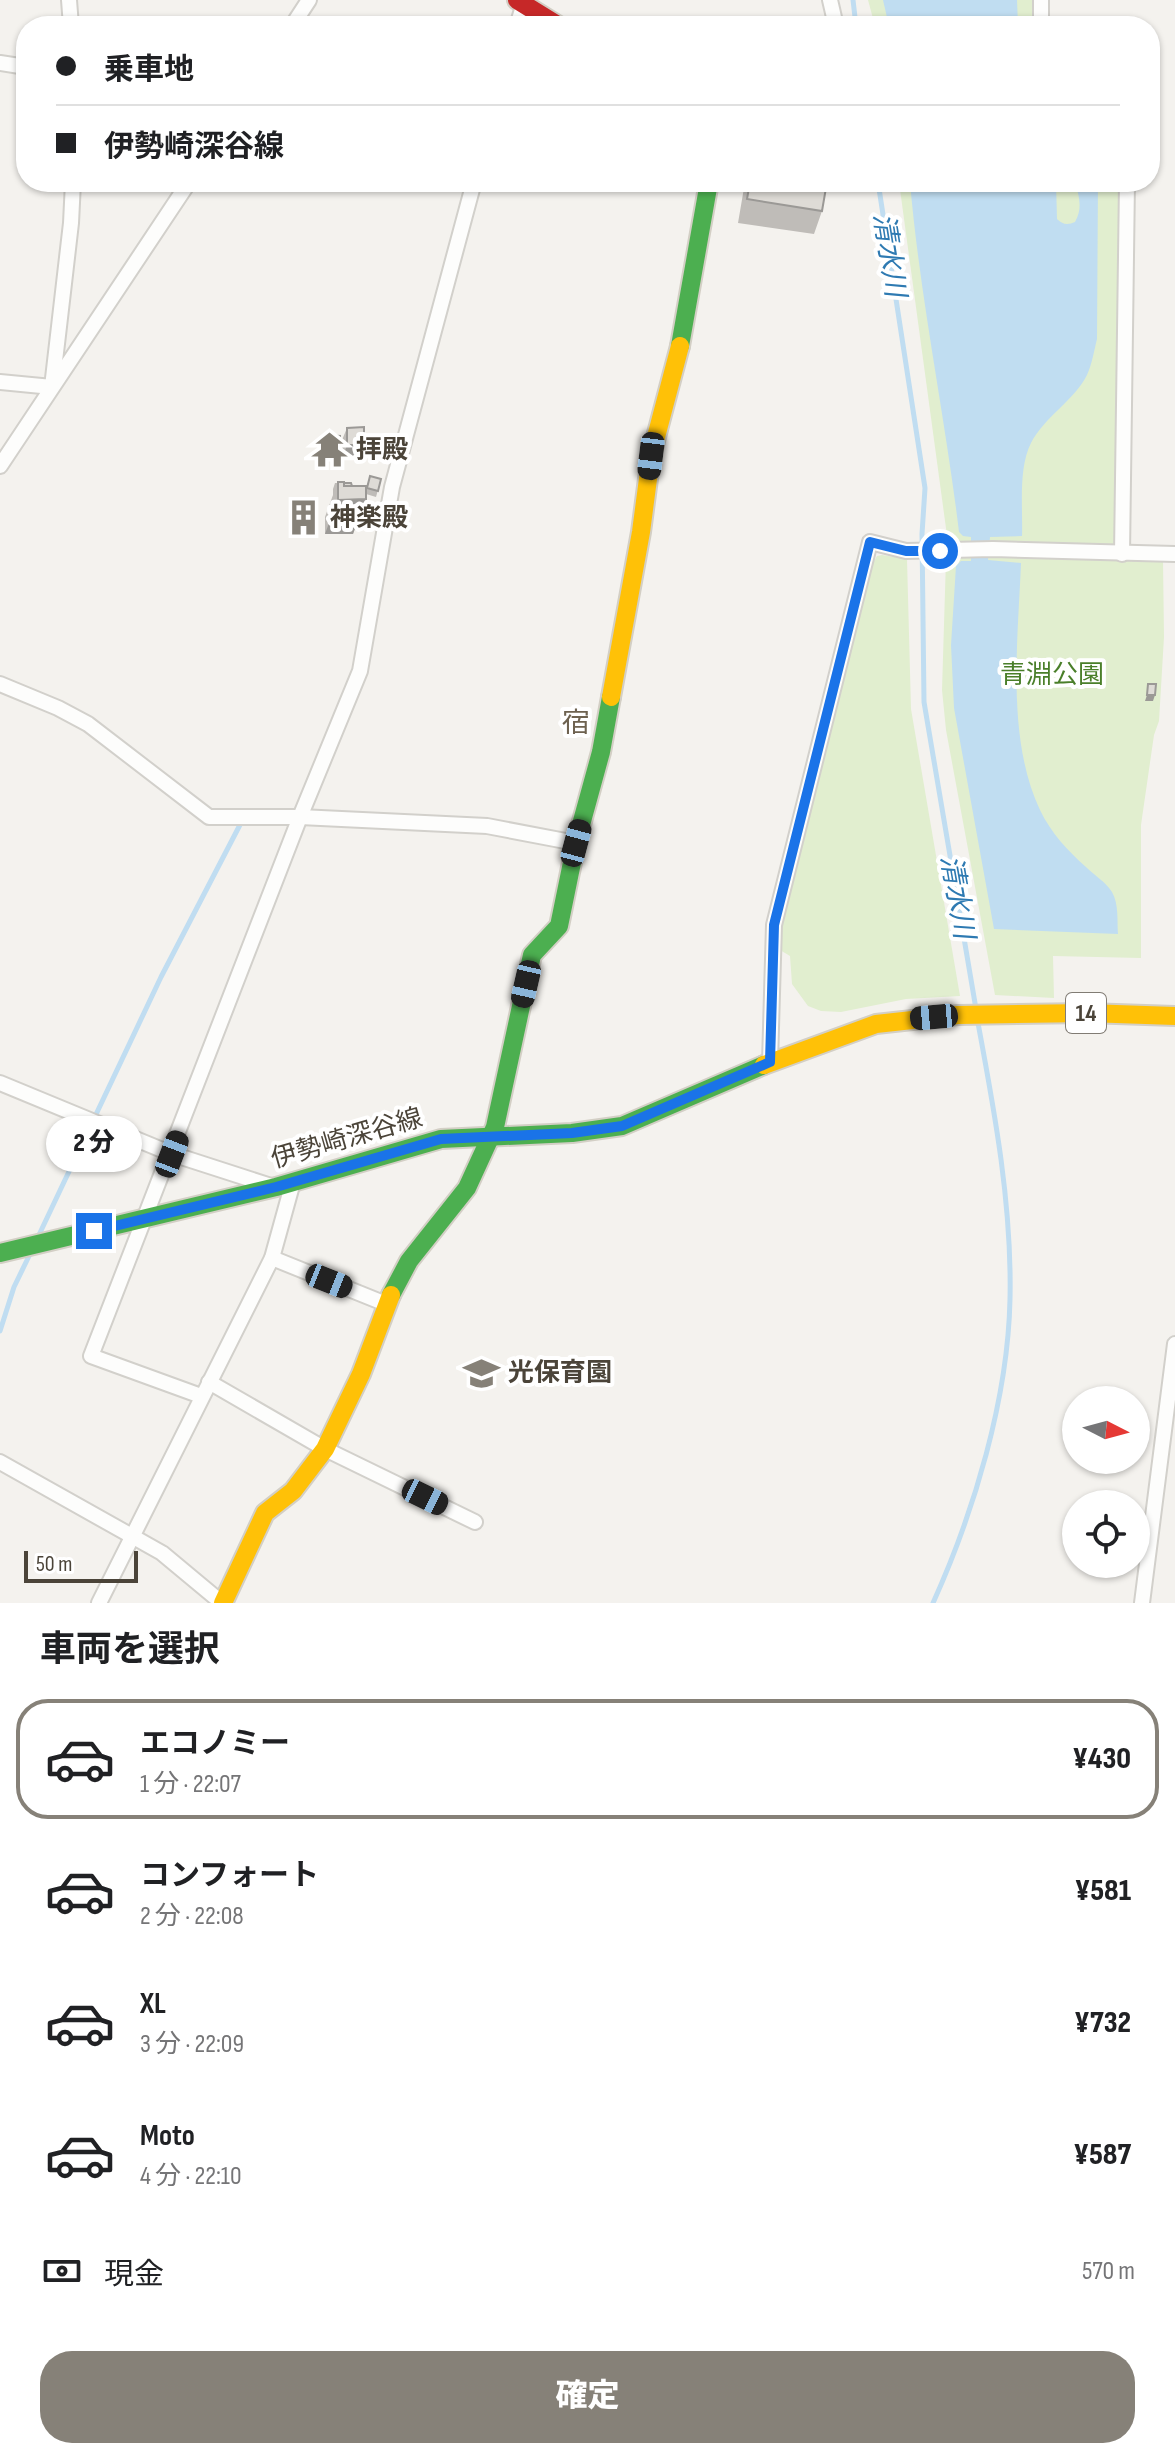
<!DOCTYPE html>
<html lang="ja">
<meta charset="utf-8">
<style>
:root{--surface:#fff;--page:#f6f6f6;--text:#202124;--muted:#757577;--line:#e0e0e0;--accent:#868178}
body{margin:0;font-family:"Sofia Sans Condensed","Noto Sans JP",sans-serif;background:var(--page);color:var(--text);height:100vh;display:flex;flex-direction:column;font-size:30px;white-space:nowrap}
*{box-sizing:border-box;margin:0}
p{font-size:26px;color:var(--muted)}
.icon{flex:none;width:44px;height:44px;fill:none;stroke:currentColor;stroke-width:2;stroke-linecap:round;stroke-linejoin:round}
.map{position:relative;height:1603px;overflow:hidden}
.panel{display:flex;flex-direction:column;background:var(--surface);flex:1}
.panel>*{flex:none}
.top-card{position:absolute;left:16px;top:16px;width:1144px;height:176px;border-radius:32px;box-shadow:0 2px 6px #0004;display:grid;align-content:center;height:176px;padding:0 40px;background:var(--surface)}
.needle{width:52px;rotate:96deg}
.tools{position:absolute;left:1062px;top:1386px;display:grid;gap:16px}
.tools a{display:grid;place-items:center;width:88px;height:88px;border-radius:50%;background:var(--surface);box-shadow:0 2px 6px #0004;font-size:40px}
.scale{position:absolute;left:24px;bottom:20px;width:114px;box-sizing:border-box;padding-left:8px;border:4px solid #4b4439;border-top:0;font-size:22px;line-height:28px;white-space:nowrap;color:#4b4439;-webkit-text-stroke:6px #fff;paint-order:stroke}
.end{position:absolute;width:36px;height:36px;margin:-18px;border:10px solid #1a73e8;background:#fff;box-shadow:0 0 0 4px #fff}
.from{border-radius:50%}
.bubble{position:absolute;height:56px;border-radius:28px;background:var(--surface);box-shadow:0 2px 6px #0004;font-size:26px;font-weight:800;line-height:56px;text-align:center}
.car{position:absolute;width:24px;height:48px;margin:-24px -12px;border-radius:10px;box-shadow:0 0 6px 2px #0007;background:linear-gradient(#222 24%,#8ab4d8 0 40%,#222 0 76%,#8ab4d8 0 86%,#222 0)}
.top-card b{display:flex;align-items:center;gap:28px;height:76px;font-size:30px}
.top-card b+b{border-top:2px solid var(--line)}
.top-card i{width:20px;height:20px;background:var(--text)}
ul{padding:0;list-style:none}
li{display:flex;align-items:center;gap:24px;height:120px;margin:0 16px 12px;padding:0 24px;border:4px solid transparent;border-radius:32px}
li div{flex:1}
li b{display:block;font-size:30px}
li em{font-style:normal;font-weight:800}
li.active{border-color:var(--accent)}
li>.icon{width:72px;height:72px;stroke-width:1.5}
h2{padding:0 40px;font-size:36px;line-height:96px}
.pay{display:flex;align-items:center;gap:20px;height:88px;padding:0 40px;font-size:30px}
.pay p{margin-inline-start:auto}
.primary-button{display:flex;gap:16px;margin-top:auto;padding:16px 40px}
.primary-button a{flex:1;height:92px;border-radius:32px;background:var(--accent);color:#fff;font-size:32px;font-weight:800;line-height:92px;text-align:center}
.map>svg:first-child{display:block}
.green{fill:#e1eecf}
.water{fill:#c0ddf1}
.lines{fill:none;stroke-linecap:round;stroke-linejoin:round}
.stream{stroke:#c0ddf1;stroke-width:5}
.street-casing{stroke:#d2d0cb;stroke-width:18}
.fast-casing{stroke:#d3cfc5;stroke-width:22}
.slow-casing{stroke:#d3cfc5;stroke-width:22}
.jam-casing{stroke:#d3cfc5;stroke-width:22}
.street{stroke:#fdfdfc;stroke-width:14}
.fast{stroke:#4caf50;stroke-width:18}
.slow{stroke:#ffc107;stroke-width:18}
.jam{stroke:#c62828;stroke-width:18}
.wall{fill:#bfbcb8}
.shaded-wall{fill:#9b9996}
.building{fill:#dedbd6;stroke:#9b9996;stroke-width:2}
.route{stroke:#1a73e8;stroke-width:10}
.labels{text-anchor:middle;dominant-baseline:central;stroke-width:8;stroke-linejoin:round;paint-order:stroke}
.shield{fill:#fff;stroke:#817c74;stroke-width:2}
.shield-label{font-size:24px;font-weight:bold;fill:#4b4439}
.poi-label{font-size:26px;font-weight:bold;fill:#4b4439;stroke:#fff;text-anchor:start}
.park-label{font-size:26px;fill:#4a7f2a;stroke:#fff}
.street-label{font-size:26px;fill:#4b4439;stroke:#fff}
.water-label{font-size:28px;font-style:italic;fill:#2e7ab2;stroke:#fff}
.neighbourhood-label{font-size:28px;fill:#6e6250;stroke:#fff}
</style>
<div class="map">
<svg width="1175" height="1603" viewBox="0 0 1175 1603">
<rect width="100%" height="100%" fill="#f4f2ee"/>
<g class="green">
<path d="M868,0H1035L1034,26H875Z"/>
<path d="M899,182H1121L1118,540L1114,544L948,543Z"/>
<path d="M882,555L907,559L911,709L960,996L906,999L841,1012L821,1011L808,1006L792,984L790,956L780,950L781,925L870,568L877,556Z"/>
<path d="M994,556L1163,560L1164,637L1159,721L1154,735L1141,825V958L1053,956L1054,998L995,995L946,730L942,690L946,559Z"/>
</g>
<g class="water">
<path d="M883,0H1017L1018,26H889Z"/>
<path d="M910,182H1056L1057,219C1063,225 1068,225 1075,222C1083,208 1079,196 1075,182H1098L1097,339C1094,351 1092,364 1087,375C1074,401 1045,416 1031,443C1018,469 1023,507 1022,536L990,537L988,560L1021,563C1018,641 1006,738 1040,810C1051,833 1068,851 1086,867C1095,876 1106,882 1112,892C1119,904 1117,921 1118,934L994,929L954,708L951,645L956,566L961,561H971V537L963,536L959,532C945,415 920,299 910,182Z"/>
</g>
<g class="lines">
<g class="stream">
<path d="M853,0L856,26"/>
<path d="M878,182L925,488L922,534L924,702L976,1009"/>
<path d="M38,1237L161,977L243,819"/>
<path d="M0,1331L14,1287L30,1254"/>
<path d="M933,1603C974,1512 1008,1399 1010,1299C1012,1206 995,1114 978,1023"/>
</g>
<defs>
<g id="street">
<path d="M69,0L71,26"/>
<path d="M830,0L836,26"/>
<path d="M292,26L309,0"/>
<path d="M517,26L525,0"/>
<path d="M1041,26V0"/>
<path d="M0,63L26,67"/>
<path d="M0,382L52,387L71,223L73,182"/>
<path d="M0,466L189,182"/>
<path d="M1122,554L1127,182"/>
<path d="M0,684L58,708L88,724L209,817H300L487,826L576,843"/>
<path d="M770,1062L774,925L870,542L906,551L993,549L1175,554"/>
<path d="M0,1083L172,1154L271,1186"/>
<path d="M272,1258L386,1304"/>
<path d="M209,1382L325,1449L475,1522"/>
<path d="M201,1396L91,1356L300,817L360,671L392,487L474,182"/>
<path d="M0,1462L162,1553L222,1603"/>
<path d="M99,1603L272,1258L293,1182"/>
<path d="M1142,1603L1175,1344"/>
</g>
<g id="fast">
<path d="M680,346L709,182"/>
<path d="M0,1253L276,1187L441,1139L572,1133L622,1126L764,1065"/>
<path d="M391,1295L409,1261L467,1188L495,1127L532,955L559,926L576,843L601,752L611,697"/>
</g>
<g id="slow">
<path d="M611,697L641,532L651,456L680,346"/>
<path d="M764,1065L876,1024L958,1015L1087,1013L1175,1016"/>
<path d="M223,1603L265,1513L293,1491L325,1449L361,1374L391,1295"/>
</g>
<path id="jam" d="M517,0L559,26"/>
</defs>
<use href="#street" class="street-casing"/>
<use href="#fast" class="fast-casing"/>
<use href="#slow" class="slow-casing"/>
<use href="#jam" class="jam-casing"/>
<use href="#street" class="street"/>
<use href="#fast" class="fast"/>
<use href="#slow" class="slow"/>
<use href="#jam" class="jam"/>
</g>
<g class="wall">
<path d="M745,182H836L831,189L825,190L822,211L814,234L738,223Z"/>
<path d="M347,428L364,445L360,457H343L342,440Z"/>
<path d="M370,476L381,479L376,497L366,494L353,534H325V517L333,495V489L335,483H344L366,490Z"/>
<path d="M299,506L311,525H297V512Z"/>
</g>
<g class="shaded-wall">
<path d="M823,182H836L831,189L820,191Z"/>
<path d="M347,445H364L360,457H343Z"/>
<path d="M323,452L339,453L337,459L321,458Z"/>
<path d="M338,495L366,499L353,534H325L337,501Z"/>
<path d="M299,519H313L311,525H297Z"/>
<path d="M1147,695H1155L1153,701H1145Z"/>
</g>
<g class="building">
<path d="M750,182H827L822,211L747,199Z"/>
<path d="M364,427V445H347V428Z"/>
<path d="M325,435L340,436L339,453L323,452Z"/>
<path d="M370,476L381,479L378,491L367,488Z"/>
<path d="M338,482H344V486H366V499L338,500Z"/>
<path d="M344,483H351L352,486H344Z"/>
<rect x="299" y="506" width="14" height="13"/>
<path d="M1148,684H1156L1155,695H1147Z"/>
</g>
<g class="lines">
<path class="route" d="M94,1231L276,1187L441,1139L572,1133L622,1126L770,1062L774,925L870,542L906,551H940"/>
</g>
<defs>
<symbol id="temple-bare" viewBox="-9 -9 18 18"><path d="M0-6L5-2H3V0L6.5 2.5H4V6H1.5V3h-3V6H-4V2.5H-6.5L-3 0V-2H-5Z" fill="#868178" stroke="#fff" stroke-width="2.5" paint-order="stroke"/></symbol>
<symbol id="building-bare" viewBox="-9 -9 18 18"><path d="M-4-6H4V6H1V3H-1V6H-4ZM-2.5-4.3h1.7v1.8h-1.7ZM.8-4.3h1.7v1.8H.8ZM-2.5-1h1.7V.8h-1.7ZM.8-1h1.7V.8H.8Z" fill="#868178" stroke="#fff" stroke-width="2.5" paint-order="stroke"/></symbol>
<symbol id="school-bare" viewBox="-9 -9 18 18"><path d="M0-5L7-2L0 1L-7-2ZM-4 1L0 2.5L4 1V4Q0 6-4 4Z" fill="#868178" stroke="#fff" stroke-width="2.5" paint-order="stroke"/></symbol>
</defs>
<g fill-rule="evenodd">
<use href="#temple-bare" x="304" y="424" width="51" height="51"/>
<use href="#building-bare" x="278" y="492" width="51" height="51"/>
<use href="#school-bare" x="456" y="1348" width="51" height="51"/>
</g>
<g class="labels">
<rect class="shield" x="1066" y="993" width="40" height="40" rx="6"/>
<g class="shield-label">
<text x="1086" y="1013">14</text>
</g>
<g class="poi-label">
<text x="356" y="450">拝殿</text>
<text x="330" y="518">神楽殿</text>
<text x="508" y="1373">光保育園</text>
</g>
<g class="park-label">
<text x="1052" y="675">青淵公園</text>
</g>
<g class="street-label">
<text transform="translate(347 1139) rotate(-16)">伊勢崎深谷線</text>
</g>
<g class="water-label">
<text transform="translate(889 255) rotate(81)">清水川</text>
<text transform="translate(957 897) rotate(80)">清水川</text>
</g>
<g class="neighbourhood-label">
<text x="576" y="723">宿</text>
</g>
</g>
</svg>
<div class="tools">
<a><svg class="needle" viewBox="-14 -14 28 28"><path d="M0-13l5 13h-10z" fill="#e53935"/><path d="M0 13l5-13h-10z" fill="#757577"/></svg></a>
<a><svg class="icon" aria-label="locate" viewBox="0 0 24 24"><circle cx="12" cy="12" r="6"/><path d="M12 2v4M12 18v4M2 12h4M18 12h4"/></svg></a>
</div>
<div class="scale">50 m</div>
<i class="end from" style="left:940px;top:551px"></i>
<i class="end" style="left:94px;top:1231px"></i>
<div class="bubble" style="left:46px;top:1116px;width:96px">2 分</div>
<i class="car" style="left:651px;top:456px;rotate:187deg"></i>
<i class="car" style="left:576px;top:843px;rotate:15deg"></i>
<i class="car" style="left:526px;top:984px;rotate:193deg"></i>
<i class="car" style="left:934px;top:1017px;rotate:265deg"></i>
<i class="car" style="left:172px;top:1154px;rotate:21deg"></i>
<i class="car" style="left:329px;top:1281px;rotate:112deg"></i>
<i class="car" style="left:425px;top:1497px;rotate:116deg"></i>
<div class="top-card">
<b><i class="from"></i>乗車地</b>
<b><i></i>伊勢崎深谷線</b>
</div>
</div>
<section class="panel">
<h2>車両を選択</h2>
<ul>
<li class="active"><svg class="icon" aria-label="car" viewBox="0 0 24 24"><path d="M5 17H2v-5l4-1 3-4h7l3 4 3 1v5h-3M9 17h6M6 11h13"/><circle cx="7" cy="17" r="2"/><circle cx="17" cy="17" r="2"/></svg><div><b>エコノミー</b><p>1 分 · 22:07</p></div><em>¥430</em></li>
<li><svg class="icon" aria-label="car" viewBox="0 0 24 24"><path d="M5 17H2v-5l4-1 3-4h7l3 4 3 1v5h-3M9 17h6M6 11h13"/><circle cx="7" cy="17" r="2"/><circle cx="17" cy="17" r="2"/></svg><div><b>コンフォート</b><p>2 分 · 22:08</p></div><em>¥581</em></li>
<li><svg class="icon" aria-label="car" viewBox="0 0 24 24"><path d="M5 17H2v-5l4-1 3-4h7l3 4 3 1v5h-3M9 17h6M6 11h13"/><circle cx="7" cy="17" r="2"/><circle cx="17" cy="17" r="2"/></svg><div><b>XL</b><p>3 分 · 22:09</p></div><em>¥732</em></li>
<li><svg class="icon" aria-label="car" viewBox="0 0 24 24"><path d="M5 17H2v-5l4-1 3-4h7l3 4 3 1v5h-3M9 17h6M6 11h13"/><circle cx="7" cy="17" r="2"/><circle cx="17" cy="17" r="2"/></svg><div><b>Moto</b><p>4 分 · 22:10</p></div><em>¥587</em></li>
</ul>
<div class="pay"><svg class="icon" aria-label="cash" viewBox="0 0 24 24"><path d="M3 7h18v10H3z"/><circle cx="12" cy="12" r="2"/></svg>現金<p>570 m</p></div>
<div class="primary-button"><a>確定</a></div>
</section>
